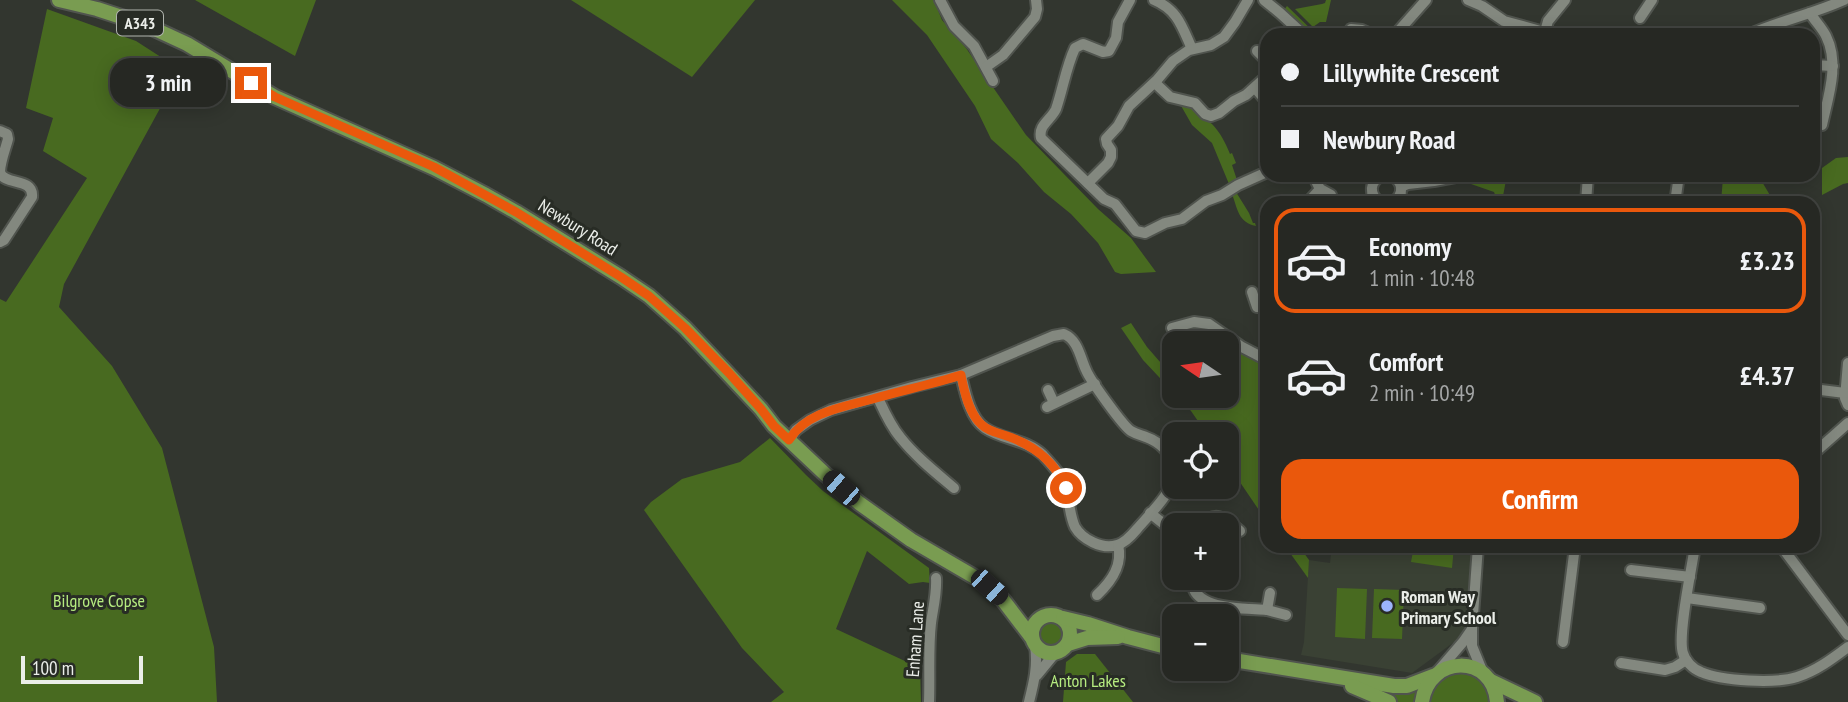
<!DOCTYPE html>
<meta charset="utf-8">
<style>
:root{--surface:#262823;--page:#2e302b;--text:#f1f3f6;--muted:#a4a6a6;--line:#424441;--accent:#ea580c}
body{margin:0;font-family:"PT Sans Narrow",sans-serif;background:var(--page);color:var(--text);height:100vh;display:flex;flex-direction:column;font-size:26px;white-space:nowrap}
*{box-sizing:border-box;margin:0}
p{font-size:23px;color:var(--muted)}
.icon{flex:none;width:38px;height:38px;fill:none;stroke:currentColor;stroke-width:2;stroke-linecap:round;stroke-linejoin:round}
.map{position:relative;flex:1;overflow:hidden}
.drawer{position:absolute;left:1260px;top:196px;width:560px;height:357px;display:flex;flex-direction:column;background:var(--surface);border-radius:21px;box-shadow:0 4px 18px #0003,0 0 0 2px var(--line)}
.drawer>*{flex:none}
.hud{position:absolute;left:1260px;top:28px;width:560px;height:154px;border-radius:21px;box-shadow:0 4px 18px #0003,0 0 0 2px var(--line);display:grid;align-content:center;height:154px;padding:0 21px;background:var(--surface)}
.needle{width:46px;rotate:283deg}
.controls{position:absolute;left:1162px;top:331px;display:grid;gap:14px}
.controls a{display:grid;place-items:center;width:77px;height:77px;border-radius:14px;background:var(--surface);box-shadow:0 4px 18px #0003,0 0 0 2px var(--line);font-size:35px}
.scale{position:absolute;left:21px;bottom:18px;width:122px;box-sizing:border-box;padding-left:7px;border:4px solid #ebeee9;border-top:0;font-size:19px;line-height:24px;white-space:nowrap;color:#ebeee9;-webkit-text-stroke:5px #282c25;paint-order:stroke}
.end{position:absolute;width:32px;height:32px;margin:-16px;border:9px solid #ea580c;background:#fff;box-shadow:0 0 0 4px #fff}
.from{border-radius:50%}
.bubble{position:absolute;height:49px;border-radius:21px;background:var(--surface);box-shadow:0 4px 18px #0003,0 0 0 2px var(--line);font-size:23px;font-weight:700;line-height:49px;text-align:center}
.car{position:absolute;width:21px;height:42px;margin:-21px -10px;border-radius:9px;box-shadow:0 0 5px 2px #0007;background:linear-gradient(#222 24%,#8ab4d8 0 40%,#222 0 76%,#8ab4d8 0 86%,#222 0)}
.hud b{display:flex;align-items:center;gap:24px;height:66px;font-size:26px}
.hud b+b{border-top:2px solid var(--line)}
.hud i{width:18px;height:18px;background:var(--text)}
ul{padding:12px 0 0;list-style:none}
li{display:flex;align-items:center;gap:21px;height:105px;margin:0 14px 10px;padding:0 7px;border:4px solid transparent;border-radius:21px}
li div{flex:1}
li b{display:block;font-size:26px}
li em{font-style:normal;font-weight:700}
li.selected{border-color:var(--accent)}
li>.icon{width:63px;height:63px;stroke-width:1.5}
.action{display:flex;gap:14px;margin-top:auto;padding:14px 21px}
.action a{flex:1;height:80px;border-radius:21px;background:var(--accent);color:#fff;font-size:28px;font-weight:700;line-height:80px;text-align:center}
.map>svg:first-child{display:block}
.built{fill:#3a4134}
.green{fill:#486a20}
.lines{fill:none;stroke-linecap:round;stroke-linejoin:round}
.minor-casing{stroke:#50544e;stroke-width:14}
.major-casing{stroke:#50544e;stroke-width:18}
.minor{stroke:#83887f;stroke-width:10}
.major{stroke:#799c51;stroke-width:14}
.route{stroke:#ea580c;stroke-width:9}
.poi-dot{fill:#9cb4fd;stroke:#282c25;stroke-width:2.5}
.labels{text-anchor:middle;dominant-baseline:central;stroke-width:6;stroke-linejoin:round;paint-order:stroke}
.shield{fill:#282c25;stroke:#b0b4ae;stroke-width:2}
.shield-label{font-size:16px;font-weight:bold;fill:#ebeee9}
.street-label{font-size:18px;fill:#ebeee9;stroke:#282c25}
.poi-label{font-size:18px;font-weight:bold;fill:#ebeee9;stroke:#282c25;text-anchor:start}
.park-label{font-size:18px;fill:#b6ec80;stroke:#282c25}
</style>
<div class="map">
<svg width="1848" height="702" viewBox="0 0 1848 702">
<rect width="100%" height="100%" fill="#32362f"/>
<path class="built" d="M1332,546H1472L1465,634L1412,673L1301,655L1304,642L1309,560L1330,563Z"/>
<g class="green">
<path d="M195,0H316L295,56Z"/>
<path d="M571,0H755L692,77Z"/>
<path d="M892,0H934L942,20L966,48L1026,135L1098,209L1131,238L1156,272L1121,274L1115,272L1098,243L1071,214L1044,192L1018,163L991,139L975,106L927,35Z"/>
<path d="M1326,0H1331L1326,22H1320L1313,27L1295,9L1322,4L1325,3Z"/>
<path d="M1287,6L1317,35H1309L1284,10Z"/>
<path d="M47,9L136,41L181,70L64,284L59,307L112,366L162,448L214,647L217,702H0V299L6,302L87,178L43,151L53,118L26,108Z"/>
<path d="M1180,104C1193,104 1195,112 1203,119C1206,121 1210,122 1212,124C1220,132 1226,144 1230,154L1232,153L1236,163L1232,165L1237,180L1229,184L1212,143L1192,125Z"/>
<path d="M1848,157V183L1843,184L1822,195V168L1836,158Z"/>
<path d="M1493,175H1507L1503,196L1509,198L1508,203H1498L1494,192L1471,184Z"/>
<path d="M1723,177L1761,180L1771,197L1790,201V203H1721Z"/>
<path d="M1236,192L1249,213L1253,223H1255L1256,226C1238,222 1238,210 1232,194Z"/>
<path d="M1131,323L1147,347L1174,378V393L1143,360L1121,328Z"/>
<path d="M1235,348L1267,365V459L1262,477L1261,493L1267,501V522L1227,463V434H1207L1191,411L1177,396H1227V352Z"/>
<path d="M770,438L806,475L823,491L929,568L930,583L923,582L909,584L867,551L836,629L920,668L921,702H771L784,692L742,648L644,510L651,502L682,479L740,462Z"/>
<path d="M1285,546H1299L1309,560L1308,578Z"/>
<path d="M1414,546H1454L1452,568L1411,562Z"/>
<path d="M1337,588L1367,589L1365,639L1335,637Z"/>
<path d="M1374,589L1404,590L1402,639L1372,638Z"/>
<circle cx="1051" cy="633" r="14"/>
<path d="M1077,654H1095L1133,702H1063L1066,662Z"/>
<path d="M1468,672L1484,681L1494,702H1427L1429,693L1444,675Z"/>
<path d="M1420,686L1418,702H1398L1379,690Z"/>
</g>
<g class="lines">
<defs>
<g id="minor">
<path d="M940,0L954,26L974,46L993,81"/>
<path d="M1130,0L1118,22L1116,38L1109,51L1103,52L1083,44L1075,48C1066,67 1063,89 1056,109C1051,120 1038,125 1041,138L1104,199L1115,204L1136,231L1145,233L1165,223L1182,219L1206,201L1222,195L1238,185L1267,172"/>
<path d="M1154,0C1178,10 1182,27 1192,49"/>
<path d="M1264,0L1280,13L1304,35"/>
<path d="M1468,0L1482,6L1504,21L1544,32"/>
<path d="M1810,13C1815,21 1822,28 1826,36C1840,64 1828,97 1822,125"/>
<path d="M1640,18L1652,0"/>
<path d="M1351,29L1362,30L1373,35"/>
<path d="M1395,35L1426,0"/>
<path d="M1544,35L1548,21L1565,0"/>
<path d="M1748,35C1779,21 1813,14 1844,0"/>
<path d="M1257,51L1267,61"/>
<path d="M1813,65L1833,66"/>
<path d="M986,67L1003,55L1035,17L1037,9L1036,0"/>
<path d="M1155,83L1170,97L1195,103L1205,114L1211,116L1219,113L1234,101L1246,95L1267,76"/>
<path d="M1255,88L1267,102"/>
<path d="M0,131L7,134L8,139C6,147 0,162 0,172C4,186 34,177 32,197L4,240L0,242"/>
<path d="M1313,175L1320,189L1331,195"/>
<path d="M1390,175C1404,181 1405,195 1392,203"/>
<path d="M1088,183L1108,163L1111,157V150L1107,144L1106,139L1118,126L1129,106L1157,80L1173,61L1189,50L1211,45L1224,37L1235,22L1248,0"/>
<path d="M1401,187L1408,184L1434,181L1466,175"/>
<path d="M1310,200L1320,189"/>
<path d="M1381,203C1368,195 1369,181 1383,175"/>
<path d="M1586,203L1588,175"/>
<path d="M1675,203L1679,175"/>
<path d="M1252,292L1257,307"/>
<path d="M1172,328L1194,322L1209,324L1242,347L1267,360"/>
<path d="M1848,363L1845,398L1848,405"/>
<path d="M961,375C965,392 970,418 985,428C1003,440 1026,439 1043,455C1050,463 1058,471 1063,480C1070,495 1068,512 1075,527C1082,539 1102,550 1117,545C1125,543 1132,535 1137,529C1149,515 1171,494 1174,477"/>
<path d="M1813,389L1845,393"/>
<path d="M1048,390L1054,403"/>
<path d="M878,398C884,411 890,425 900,437C915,456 935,472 954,488"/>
<path d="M1047,407L1095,384"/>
<path d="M789,440L796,430L810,420L831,410L912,387L961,375L1053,336L1064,334C1078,340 1080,357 1086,370C1090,380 1123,426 1131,431C1136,434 1141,435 1146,437C1160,442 1171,453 1174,467"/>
<path d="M1813,454L1848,423"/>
<path d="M1150,513L1174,532"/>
<path d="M1200,525C1217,509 1225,519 1240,531"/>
<path d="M1478,546L1472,629V646L1483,673"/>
<path d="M1695,546C1692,567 1677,636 1683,653C1685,661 1693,669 1701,672C1722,681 1775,684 1797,677C1816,671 1832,659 1848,647"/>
<path d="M1781,546L1848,635"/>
<path d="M1631,570L1690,577"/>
<path d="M1193,578C1188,611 1245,608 1267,610L1270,593"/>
<path d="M1097,595C1112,581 1123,565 1118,545"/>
<path d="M1687,598L1760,608"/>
<path d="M1267,610L1286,615"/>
<path d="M1563,642L1575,546"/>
<path d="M1621,663L1665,670L1675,667L1686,660"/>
<path d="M1439,670L1463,642L1472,629"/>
<path d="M1037,675L1056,652"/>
<path d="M929,702C930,676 928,649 931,623C933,608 937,594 936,578"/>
<path d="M1029,702C1034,682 1038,666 1035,646"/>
</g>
<g id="major">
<path d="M59,0L97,9L146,25L187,44L275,97L434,168L486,195L516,212L621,277L649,296L685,328L761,409L774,426L825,474L859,503L911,540L978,579L989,587L1003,600L1032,638"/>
<circle cx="1051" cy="634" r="19"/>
<path d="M1063,618L1088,624L1128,637L1174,649"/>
<path d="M1068,644L1087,638L1118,637"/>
<path d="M1227,659L1394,686H1407L1433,676"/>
<path d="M1491,681L1535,702"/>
<path d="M1352,686L1389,702"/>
<path d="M1422,702C1429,654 1493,653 1497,702"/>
</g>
</defs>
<use href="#minor" class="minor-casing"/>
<use href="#major" class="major-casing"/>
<use href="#minor" class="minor"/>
<use href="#major" class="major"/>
</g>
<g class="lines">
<path class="route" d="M251,83L275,97L434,167L516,212L621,277L649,296L685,328L729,373L761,409L774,426L789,440C807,411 845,407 876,398C904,390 933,384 961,375C964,391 969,414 982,425C988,431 998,433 1007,436C1033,445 1055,462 1066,488"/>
</g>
<circle class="poi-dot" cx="1387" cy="606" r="7"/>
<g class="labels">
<rect class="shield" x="117" y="10.5" width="46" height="25" rx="5"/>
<g class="shield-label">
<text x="140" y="23">A343</text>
</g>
<g class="street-label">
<text transform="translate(578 227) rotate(32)">Newbury Road</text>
<text transform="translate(915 639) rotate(-86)">Enham Lane</text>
</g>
<g class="poi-label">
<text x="1401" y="596">Roman Way<tspan x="1401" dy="21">Primary School</tspan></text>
</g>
<g class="park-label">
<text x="99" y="600">Bilgrove Copse</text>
<text x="1088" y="680">Anton Lakes</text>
</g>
</g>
</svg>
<div class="controls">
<a><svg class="needle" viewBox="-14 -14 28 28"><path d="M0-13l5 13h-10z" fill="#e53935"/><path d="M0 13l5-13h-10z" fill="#a4a6a6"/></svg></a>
<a><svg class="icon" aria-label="locate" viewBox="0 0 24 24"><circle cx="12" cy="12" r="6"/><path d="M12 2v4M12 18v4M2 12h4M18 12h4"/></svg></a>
<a>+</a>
<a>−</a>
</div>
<div class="scale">100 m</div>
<i class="end from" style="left:1066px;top:488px"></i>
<i class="end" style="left:251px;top:83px"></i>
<div class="bubble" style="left:110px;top:58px;width:116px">3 min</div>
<i class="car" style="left:841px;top:488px;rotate:311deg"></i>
<i class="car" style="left:989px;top:587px;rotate:132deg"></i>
<div class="hud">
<b><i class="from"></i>Lillywhite Crescent</b>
<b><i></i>Newbury Road</b>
</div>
<section class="drawer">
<ul>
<li class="selected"><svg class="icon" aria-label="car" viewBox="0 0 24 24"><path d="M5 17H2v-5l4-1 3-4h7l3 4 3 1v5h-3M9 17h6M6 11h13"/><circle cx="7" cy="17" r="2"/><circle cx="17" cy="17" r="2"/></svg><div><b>Economy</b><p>1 min · 10:48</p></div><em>£3.23</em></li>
<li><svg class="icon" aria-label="car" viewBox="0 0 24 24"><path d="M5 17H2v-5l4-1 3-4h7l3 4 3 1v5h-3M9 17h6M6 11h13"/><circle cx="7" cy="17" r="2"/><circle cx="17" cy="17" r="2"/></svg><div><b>Comfort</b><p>2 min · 10:49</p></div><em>£4.37</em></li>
</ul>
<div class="action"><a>Confirm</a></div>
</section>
</div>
